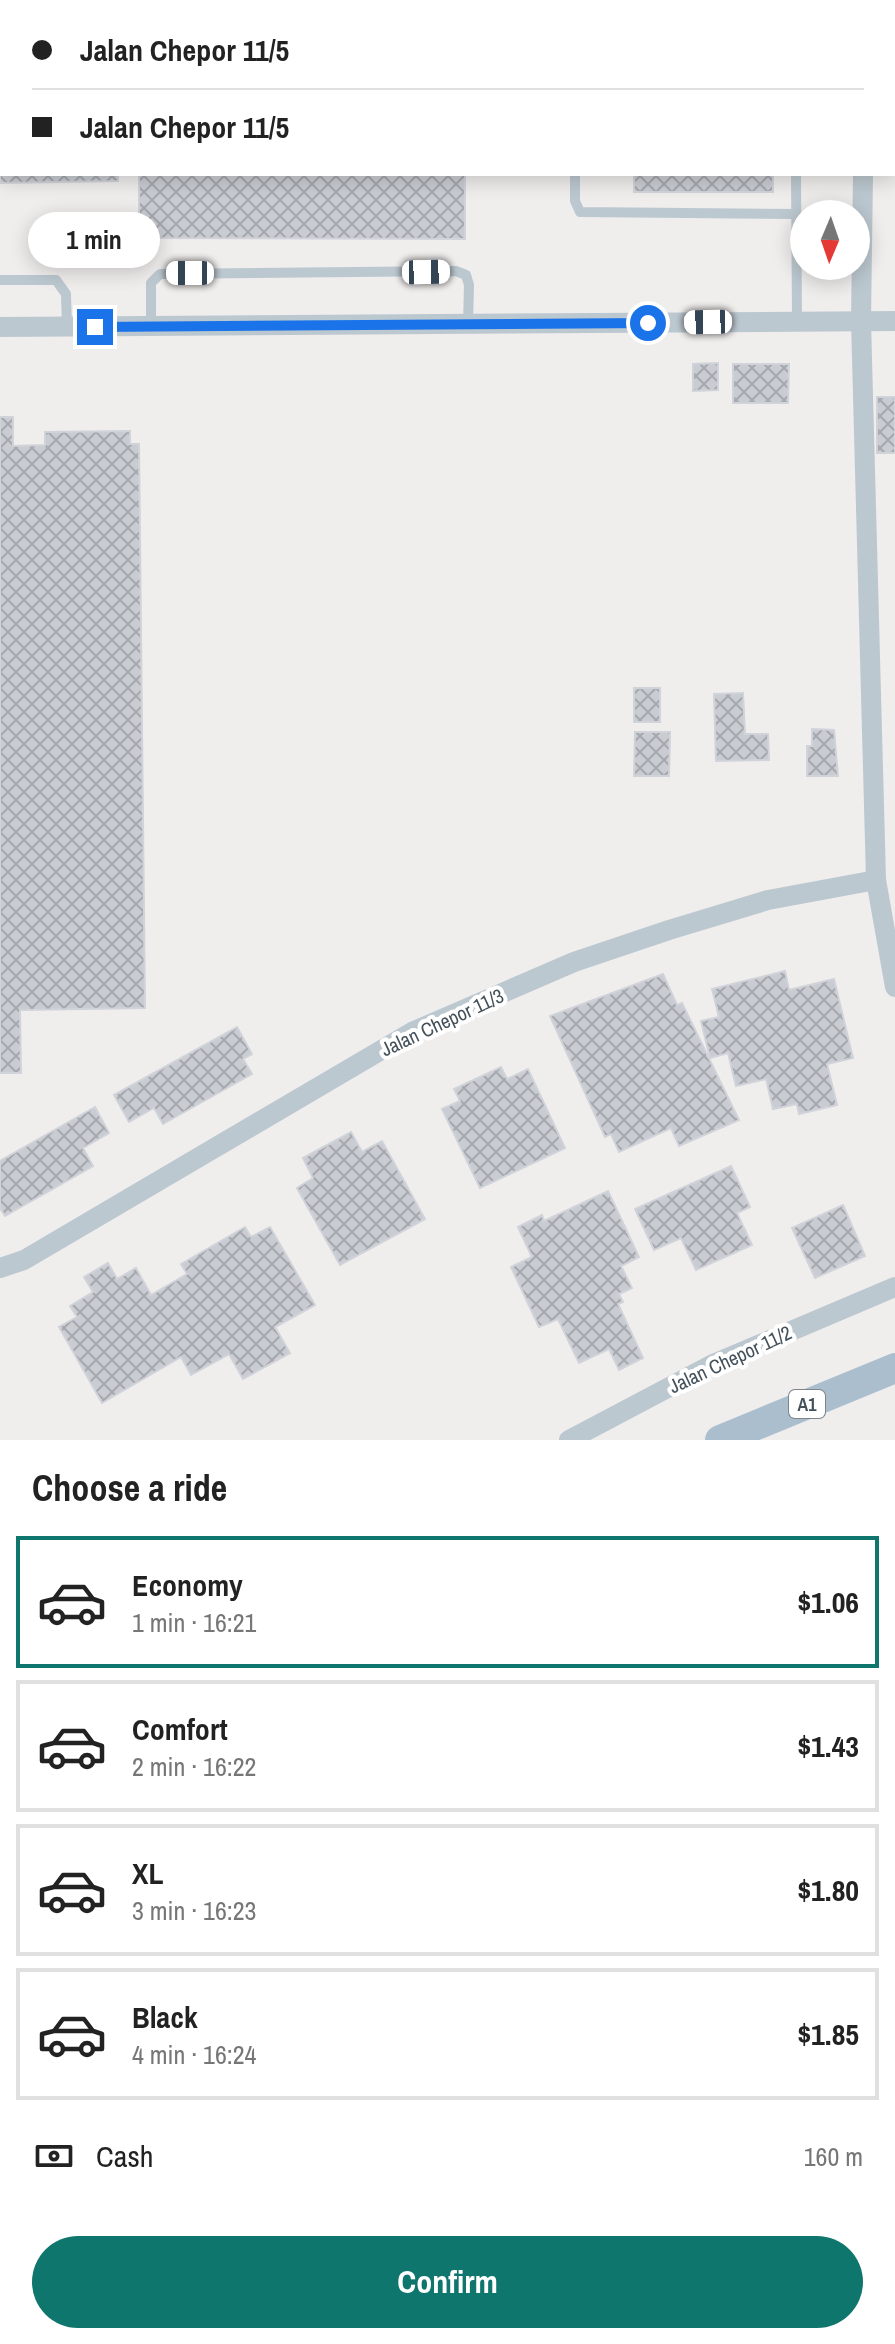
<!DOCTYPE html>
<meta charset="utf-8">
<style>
:root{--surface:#fff;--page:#f6f6f6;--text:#222;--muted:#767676;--line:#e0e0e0;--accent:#0f766e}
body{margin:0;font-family:"Archivo Narrow",sans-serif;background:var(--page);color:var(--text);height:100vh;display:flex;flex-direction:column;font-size:30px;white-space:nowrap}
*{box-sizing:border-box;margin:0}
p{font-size:26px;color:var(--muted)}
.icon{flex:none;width:44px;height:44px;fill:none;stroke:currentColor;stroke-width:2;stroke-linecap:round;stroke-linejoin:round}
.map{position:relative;height:1440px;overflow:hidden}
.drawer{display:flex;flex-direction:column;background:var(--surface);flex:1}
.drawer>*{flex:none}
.hud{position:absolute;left:0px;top:0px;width:896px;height:176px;box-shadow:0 4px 20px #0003;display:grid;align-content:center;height:176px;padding:0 32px;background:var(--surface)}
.needle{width:52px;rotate:182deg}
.tools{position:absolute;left:790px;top:200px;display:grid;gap:16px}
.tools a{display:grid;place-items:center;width:80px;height:80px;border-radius:50%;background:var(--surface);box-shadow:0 4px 20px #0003;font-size:40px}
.end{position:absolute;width:36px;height:36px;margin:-18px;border:10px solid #1a73e8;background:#fff;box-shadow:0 0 0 4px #fff}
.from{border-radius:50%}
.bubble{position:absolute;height:56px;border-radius:28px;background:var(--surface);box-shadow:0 4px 20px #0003;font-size:26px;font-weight:800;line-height:56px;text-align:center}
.car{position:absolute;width:24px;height:48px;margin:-24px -12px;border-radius:10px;box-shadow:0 0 6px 2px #0007;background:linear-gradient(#fff 24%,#345 0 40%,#fff 0 76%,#345 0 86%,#fff 0)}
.hud b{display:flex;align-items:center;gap:28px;height:76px;font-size:30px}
.hud b+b{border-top:2px solid var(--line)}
.hud i{width:20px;height:20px;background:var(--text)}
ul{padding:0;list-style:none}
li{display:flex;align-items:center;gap:24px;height:132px;margin:0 16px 12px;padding:0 16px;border:4px solid var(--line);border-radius:0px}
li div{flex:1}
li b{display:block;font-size:30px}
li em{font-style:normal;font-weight:800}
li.current{border-color:var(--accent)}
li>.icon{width:72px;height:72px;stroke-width:1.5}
h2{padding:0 32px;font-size:36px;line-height:96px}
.pay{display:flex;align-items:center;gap:20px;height:88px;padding:0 32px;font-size:30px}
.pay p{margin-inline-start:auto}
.cta{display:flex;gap:16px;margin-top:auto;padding:16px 32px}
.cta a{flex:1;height:92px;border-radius:48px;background:var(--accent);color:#fff;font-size:32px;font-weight:800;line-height:92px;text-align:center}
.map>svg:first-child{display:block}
.building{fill:url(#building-cross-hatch);stroke:#d0d3d9;stroke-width:2}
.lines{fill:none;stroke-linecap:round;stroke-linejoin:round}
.service{stroke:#bcc8d0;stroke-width:10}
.minor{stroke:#bcc8d0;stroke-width:20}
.primary{stroke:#abbece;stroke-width:30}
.route{stroke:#1a73e8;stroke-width:10}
.labels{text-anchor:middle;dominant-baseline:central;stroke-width:8;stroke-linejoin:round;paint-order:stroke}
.shield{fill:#fff;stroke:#7c858c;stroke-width:2}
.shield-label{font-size:18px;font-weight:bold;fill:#44515b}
.street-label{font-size:20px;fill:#44515b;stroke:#fff}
</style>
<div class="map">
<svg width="895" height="1440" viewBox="0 0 895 1440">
<defs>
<pattern id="building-cross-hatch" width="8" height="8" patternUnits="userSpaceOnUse" patternTransform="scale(2)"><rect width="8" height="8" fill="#c9ccd2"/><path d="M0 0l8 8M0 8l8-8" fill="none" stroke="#a5a8ad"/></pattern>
</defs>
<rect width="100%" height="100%" fill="#f0eded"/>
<g class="building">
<path d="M0,0H115L2,2V174H118V181L0,183Z"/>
<rect x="140" y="0" width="325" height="2"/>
<rect x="633" y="0" width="140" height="2"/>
<path d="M139,174H465V239L139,238Z"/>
<rect x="634" y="174" width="139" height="18"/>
<path d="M718,363V390L693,391V364Z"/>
<path d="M733,364H789L788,403H733Z"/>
<rect x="877" y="397" width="18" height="56"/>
<path d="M0,417H13V446L45,445V432L130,431V444H139L145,1008L20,1010L21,1073H0Z"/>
<rect x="634" y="688" width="26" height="34"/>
<path d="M743,693L745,734H768L769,760L716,761L714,694Z"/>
<path d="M812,729L834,730L838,776H807V746H812Z"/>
<path d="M635,732H670L669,776H634Z"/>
<path d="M785,971L789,990L834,979L853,1058L827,1064L837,1105L799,1114L797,1104L773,1109L766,1079L736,1086L728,1053L710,1058L701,1021L719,1017L712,989Z"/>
<path d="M663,974L677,1005L682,1003L739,1120L679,1146L671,1128L619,1152L611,1134L605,1137L550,1016Z"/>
<path d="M237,1027L252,1054L243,1059L252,1074L163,1124L154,1108L129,1122L114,1095Z"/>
<path d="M501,1067L507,1079L528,1069L565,1148L480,1188L442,1109L460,1101L454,1089Z"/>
<path d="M95,1107L109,1133L83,1148L93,1166L5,1216L0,1208V1161Z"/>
<path d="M351,1132L362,1152L382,1141L425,1219L340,1265L297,1188L313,1178L303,1158Z"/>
<path d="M731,1166L750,1207L737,1213L752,1245L696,1270L681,1238L654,1250L635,1209Z"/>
<path d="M608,1191L639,1257L621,1266L632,1288L619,1294L623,1302L618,1304L643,1358L619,1370L609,1349L579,1363L558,1319L539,1327L511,1267L532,1257L518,1227L542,1215L544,1221Z"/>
<path d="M843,1205L865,1256L815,1278L792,1228Z"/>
<path d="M245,1227L251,1237L270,1227L315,1305L275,1327L290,1353L243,1379L229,1354L191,1375L181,1357L102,1403L59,1327L77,1317L70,1306L93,1292L84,1277L108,1263L117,1279L136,1268L151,1295L187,1274L181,1264Z"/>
</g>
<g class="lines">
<g class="service">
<path d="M572,0V2"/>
<path d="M797,2V0"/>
<path d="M575,174V201L580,212L796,214"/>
<path d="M796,174L797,322"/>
<path d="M0,280H56L66,294L67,327"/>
<path d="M151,326V283L160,274L456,271L466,275L469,285L468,324"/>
</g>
<g class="minor">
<path d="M866,2V0"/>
<path d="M863,174L861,321L876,880L895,987"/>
<path d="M0,327L895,321"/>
<path d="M0,1268L24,1260L412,1032L574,962L669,930L768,900L876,880"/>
<path d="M569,1440L711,1365L895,1287"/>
</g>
<path class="primary" d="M720,1440L895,1368"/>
</g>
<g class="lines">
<path class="route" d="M95,327L648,323"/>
</g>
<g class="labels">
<rect class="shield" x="789" y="1390" width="36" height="28" rx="6"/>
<g class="shield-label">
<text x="807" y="1404">A1</text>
</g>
<g class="street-label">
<text transform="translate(442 1022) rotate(-25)">Jalan Chepor 11/3</text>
<text transform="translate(730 1359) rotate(-25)">Jalan Chepor 11/2</text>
</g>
</g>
</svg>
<div class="tools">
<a><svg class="needle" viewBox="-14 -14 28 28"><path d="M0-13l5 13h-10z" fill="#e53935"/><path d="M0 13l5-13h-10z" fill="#767676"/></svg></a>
</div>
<i class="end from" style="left:648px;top:323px"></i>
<i class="end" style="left:95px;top:327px"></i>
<div class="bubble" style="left:28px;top:212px;width:132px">1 min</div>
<i class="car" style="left:426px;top:272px;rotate:89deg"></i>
<i class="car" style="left:190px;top:273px;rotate:270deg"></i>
<i class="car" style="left:708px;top:322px;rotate:269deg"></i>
<div class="hud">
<b><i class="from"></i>Jalan Chepor 11/5</b>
<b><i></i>Jalan Chepor 11/5</b>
</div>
</div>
<section class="drawer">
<h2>Choose a ride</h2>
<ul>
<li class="current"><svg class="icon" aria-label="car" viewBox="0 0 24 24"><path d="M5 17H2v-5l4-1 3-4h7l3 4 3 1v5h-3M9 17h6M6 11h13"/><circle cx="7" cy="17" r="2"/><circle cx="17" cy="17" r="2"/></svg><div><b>Economy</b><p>1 min · 16:21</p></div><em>$1.06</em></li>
<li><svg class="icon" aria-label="car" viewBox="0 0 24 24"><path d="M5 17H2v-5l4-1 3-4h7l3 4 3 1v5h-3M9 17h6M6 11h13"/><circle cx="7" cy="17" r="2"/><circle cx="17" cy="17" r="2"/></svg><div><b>Comfort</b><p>2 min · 16:22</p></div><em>$1.43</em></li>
<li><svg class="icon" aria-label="car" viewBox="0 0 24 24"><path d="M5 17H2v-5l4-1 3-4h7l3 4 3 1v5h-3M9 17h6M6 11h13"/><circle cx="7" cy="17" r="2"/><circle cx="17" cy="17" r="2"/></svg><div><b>XL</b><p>3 min · 16:23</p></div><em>$1.80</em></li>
<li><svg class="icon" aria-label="car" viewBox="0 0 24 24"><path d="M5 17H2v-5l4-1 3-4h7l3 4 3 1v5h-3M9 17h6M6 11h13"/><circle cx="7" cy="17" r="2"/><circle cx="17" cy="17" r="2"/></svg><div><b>Black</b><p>4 min · 16:24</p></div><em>$1.85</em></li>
</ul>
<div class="pay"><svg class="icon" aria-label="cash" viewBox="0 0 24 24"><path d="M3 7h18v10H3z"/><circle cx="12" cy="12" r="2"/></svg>Cash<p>160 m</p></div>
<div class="cta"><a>Confirm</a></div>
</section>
